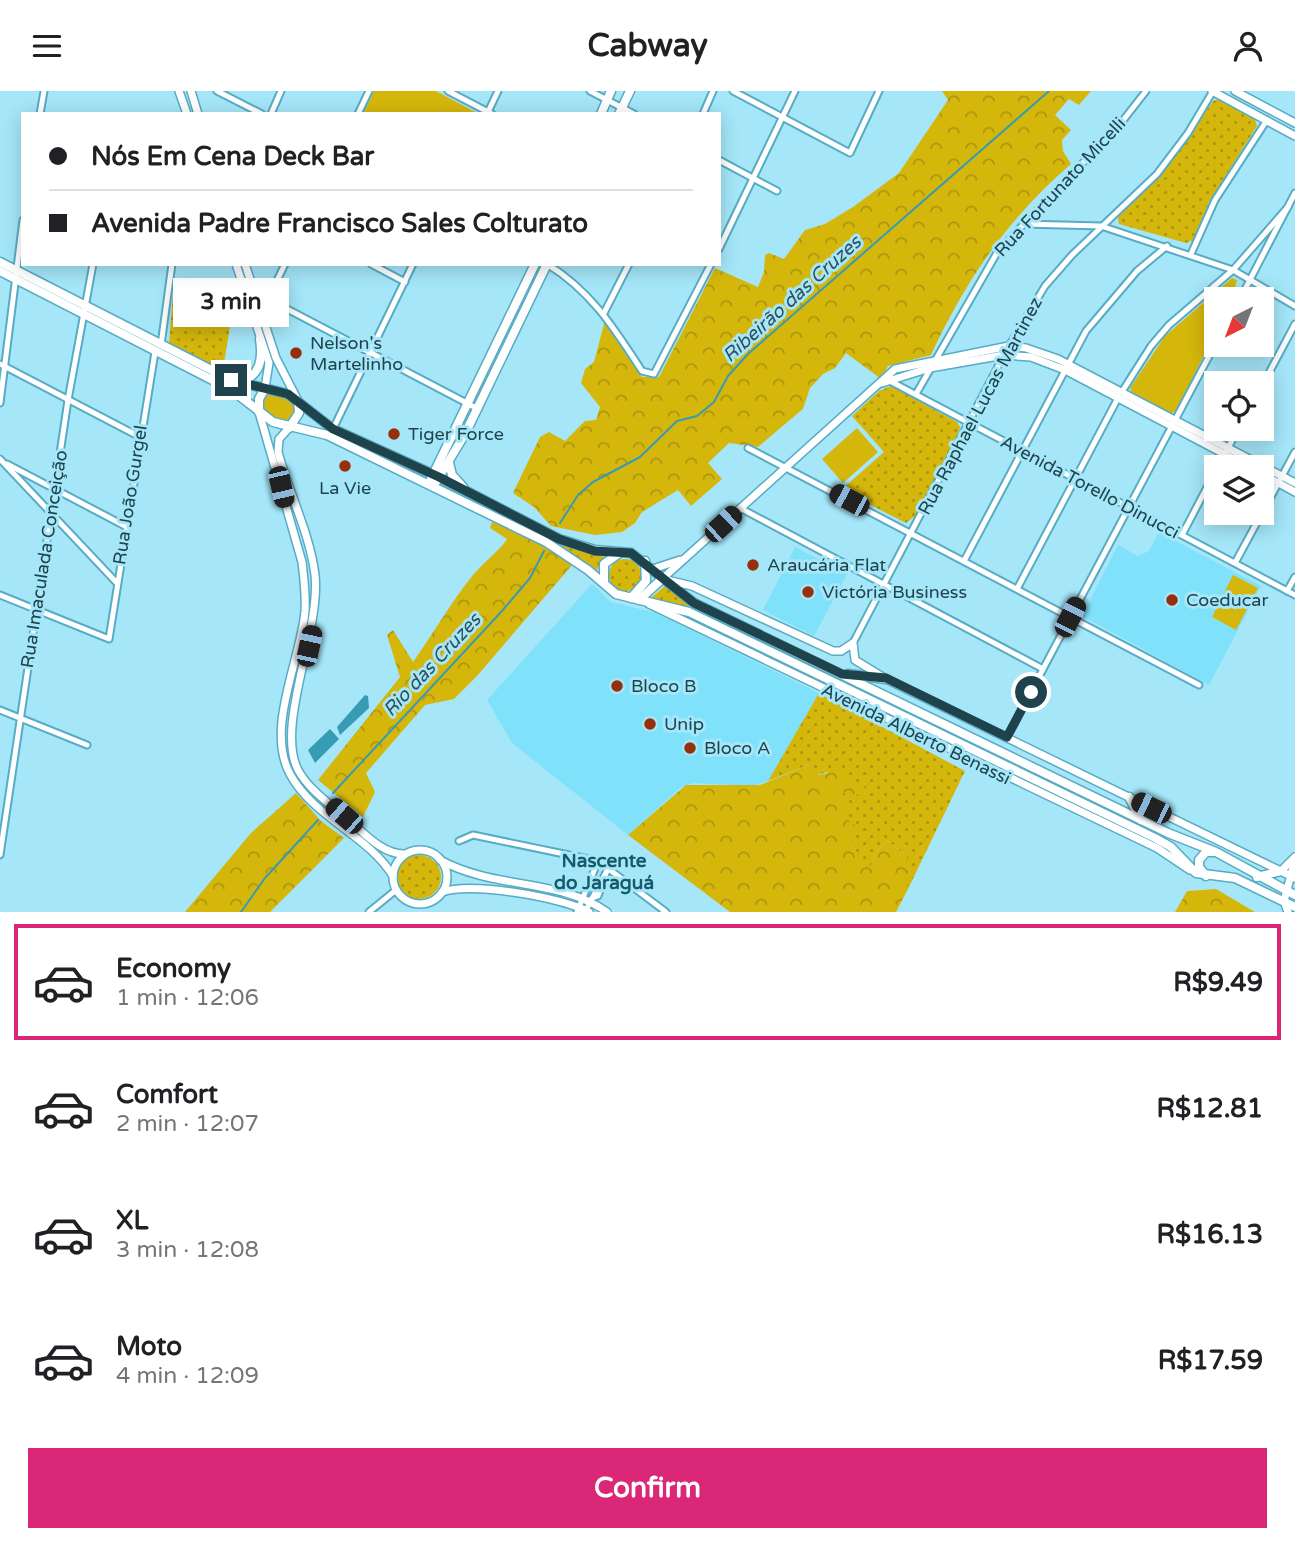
<!DOCTYPE html>
<meta charset="utf-8">
<style>
:root{--surface:#fff;--page:#f2f2f2;--text:#202124;--muted:#757577;--line:#e0e0e0;--accent:#db2777}
body{margin:0;font-family:"Varela Round",sans-serif;background:var(--page);color:var(--text);height:100vh;display:flex;flex-direction:column;font-size:26px;white-space:nowrap}
*{box-sizing:border-box;margin:0}
p{font-size:23px;color:var(--muted)}
.icon{flex:none;width:38px;height:38px;fill:none;stroke:currentColor;stroke-width:2;stroke-linecap:round;stroke-linejoin:round}
.map{position:relative;height:821px;overflow:hidden}
.panel{display:flex;flex-direction:column;background:var(--surface);flex:1}
.panel>*{flex:none}
.hud{position:absolute;left:21px;top:21px;width:700px;height:154px;border-radius:0px;box-shadow:0 4px 18px #0003;display:grid;align-content:center;height:154px;padding:0 28px;background:var(--surface)}
.needle{width:46px;rotate:222deg}
.fabs{position:absolute;left:1204px;top:196px;display:grid;gap:14px}
.fabs a{display:grid;place-items:center;width:70px;height:70px;border-radius:0px;background:var(--surface);box-shadow:0 4px 18px #0003;font-size:35px}
.end{position:absolute;width:32px;height:32px;margin:-16px;border:9px solid #1f434c;background:#fff;box-shadow:0 0 0 4px #fff}
.from{border-radius:50%}
.bubble{position:absolute;height:49px;border-radius:0px;background:var(--surface);box-shadow:0 4px 18px #0003;font-size:23px;font-weight:800;line-height:49px;text-align:center}
.car{position:absolute;width:21px;height:42px;margin:-21px -10px;border-radius:9px;box-shadow:0 0 5px 2px #0007;background:linear-gradient(#222 24%,#8ab4d8 0 40%,#222 0 76%,#8ab4d8 0 86%,#222 0)}
.hud b{display:flex;align-items:center;gap:24px;height:66px;font-size:26px}
.hud b+b{border-top:2px solid var(--line)}
.hud i{width:18px;height:18px;background:var(--text)}
ul{padding:12px 0 0;list-style:none}
li{display:flex;align-items:center;gap:21px;height:116px;margin:0 14px 10px;padding:0 14px;border:4px solid transparent;border-radius:0px}
li div{flex:1}
li b{display:block;font-size:26px}
li em{font-style:normal;font-weight:800}
li.on{border-color:var(--accent)}
li>.icon{width:63px;height:63px;stroke-width:1.5}
.primary-button{display:flex;gap:14px;margin-top:auto;padding:14px 28px}
.primary-button a{flex:1;height:80px;border-radius:0px;background:var(--accent);color:#fff;font-size:28px;font-weight:800;line-height:80px;text-align:center}
header{display:flex;justify-content:space-between;align-items:center;height:91px;padding:0 28px;background:var(--surface);font-size:32px;font-weight:800}
.map>svg:first-child{display:block}
.built{fill:#80e1fb}
.grass{fill:url(#grass-dots)}
.forest{fill:url(#forest-crowns)}
.park{fill:#d5b70c}
.water{fill:#369bb3}
.lines{fill:none;stroke-linecap:round;stroke-linejoin:round}
.stream{stroke:#369bb3;stroke-width:2}
.minor-casing{stroke:#57acc3;stroke-width:9}
.tertiary-casing{stroke:#57acc3;stroke-width:10}
.secondary-casing{stroke:#57acc3;stroke-width:11}
.minor{stroke:#fff;stroke-width:5}
.tertiary{stroke:#fff;stroke-width:7}
.secondary{stroke:#fff;stroke-width:8}
.route{stroke:#1f434c;stroke-width:9}
.poi-dot{fill:#96300c;stroke:#a5e6f9;stroke-width:2.5}
.labels{text-anchor:middle;dominant-baseline:central;stroke-width:6;stroke-linejoin:round;paint-order:stroke}
.street-label{font-size:18px;fill:#1f434c;stroke:#a5e6f9}
.poi-label{font-size:18px;fill:#1f434c;stroke:#a5e6f9;text-anchor:start}
.water-label{font-size:19px;font-style:italic;fill:#314f58;stroke:#a5e6f9}
.neighbourhood-label{font-size:19px;font-weight:bold;fill:#155b6b;stroke:#a5e6f9}
</style>
<header><svg class="icon" aria-label="menu" viewBox="0 0 24 24"><path d="M4 6h16M4 12h16M4 18h16"/></svg>Cabway<svg class="icon" aria-label="person" viewBox="0 0 24 24"><circle cx="12" cy="8" r="4"/><path d="M4 21q1-7 8-7t8 7"/></svg></header>
<div class="map">
<svg width="1295" height="821" viewBox="0 0 1295 821">
<defs>
<pattern id="grass-dots" width="8" height="8" patternUnits="userSpaceOnUse" patternTransform="scale(1.75)"><rect width="8" height="8" fill="#d5b70c"/><path d="M2 2h.1M6 6h.1" fill="none" stroke="#ac960e" stroke-width="1.8" stroke-linecap="round"/></pattern>
<pattern id="forest-crowns" width="20" height="18" patternUnits="userSpaceOnUse" patternTransform="scale(1.75)"><rect width="20" height="18" fill="#d5b70c"/><path d="M2 6a3 3 0 1 1 6 0M12 15a3 3 0 1 1 6 0" fill="none" stroke="#ac960e"/></pattern>
</defs>
<rect width="100%" height="100%" fill="#a5e6f9"/>
<g class="built">
<path d="M1159,441L1261,495L1209,594L1082,525L1118,454L1138,465L1149,460Z"/>
<path d="M795,456L847,483L814,545L763,519Z"/>
<path d="M592,493L611,511L656,522L819,602L768,690L753,695L693,692L680,697L628,744L512,652L487,609Z"/>
</g>
<g class="grass">
<path d="M1219,8L1255,28L1257,35L1209,111L1194,149L1186,152L1119,133L1118,126L1162,83L1213,10Z"/>
<path d="M173,203L233,216L223,279L169,252Z"/>
<path d="M891,295L957,331L960,336L958,345L916,424L906,432L841,399L884,361L852,325L879,300Z"/>
<path d="M440,393C492,419 547,455 604,465L596,481L439,396Z"/>
<circle cx="625" cy="484" r="16"/>
<path d="M666,494L690,513L688,517L651,507Z"/>
<path d="M819,602L965,680L907,800V765L888,750L879,758L870,777L856,769L844,726L842,701L855,696L827,681L817,684L808,674L768,690Z"/>
<circle cx="419" cy="786" r="22"/>
</g>
<g class="forest">
<path d="M942,0H1091L1079,14L1069,8L1055,24L1071,39L1062,49L1063,60L1071,73C1009,126 965,190 931,264L888,275L881,288L846,262L835,277L823,283L810,297L803,318L758,356L729,352L708,372L722,388L691,415L678,399L642,421L635,432L622,441L595,444L551,435L534,416L513,402L540,346L549,341L565,350L585,330L596,329L600,316L581,292L585,278L594,271L605,229L642,286H659L715,177L758,196L764,181L765,164L769,162L784,168L805,139L825,133L853,116L899,82L948,9Z"/>
<path d="M492,431L528,445L573,473L477,585L454,608L425,614L366,682L375,701L363,726L318,689L400,586L387,544L393,539L413,571C433,543 451,511 473,484C481,474 503,456 507,448L490,437Z"/>
<path d="M808,674L818,684L838,680L851,688L850,693L855,696L863,693L866,700L858,704L842,701L851,714L844,726L858,737L851,752L857,769L870,776L879,758L888,750L907,765V800L896,821H730L628,744L686,694H760Z"/>
<path d="M296,702L321,730L344,747L270,821H185L251,742Z"/>
<path d="M1216,798L1255,821H1175L1187,800Z"/>
</g>
<g class="park">
<path d="M374,0H436L479,23H363Z"/>
<path d="M1232,187L1237,189L1232,208H1216V240L1176,320L1170,323L1132,303L1130,297L1165,245Z"/>
<path d="M272,301L294,311L297,318L290,329L279,330L263,320L265,306Z"/>
<path d="M857,337L878,361L843,392L822,368Z"/>
<path d="M1233,484L1258,497L1236,539L1212,526Z"/>
</g>
<g class="water">
<path d="M365,604L368,605L369,617L340,644L337,636Z"/>
<path d="M330,638L339,648L315,672L308,659Z"/>
</g>
<g class="lines">
<g class="stream">
<path d="M560,432L578,404L593,391L640,366L677,330L697,325L714,311L728,285L748,263L1049,0"/>
<path d="M333,702L502,520L530,487L544,460"/>
<path d="M241,821L265,787L318,729"/>
</g>
<defs>
<g id="minor">
<path d="M217,0L262,23"/>
<path d="M448,0L492,23"/>
<path d="M590,0L634,23"/>
<path d="M733,0L850,62L879,0"/>
<path d="M488,21L498,0"/>
<path d="M40,23L44,0"/>
<path d="M271,23L281,0"/>
<path d="M358,23L369,0"/>
<path d="M703,23L713,0"/>
<path d="M719,69L777,100"/>
<path d="M1023,133L1101,135L1233,179L1295,215"/>
<path d="M719,158L795,0"/>
<path d="M1191,163L1215,109L1267,29"/>
<path d="M371,173L405,191"/>
<path d="M547,173C591,200 614,237 642,280L654,283L711,173"/>
<path d="M268,208L478,318"/>
<path d="M1240,208L1295,102"/>
<path d="M259,218L268,208L285,173"/>
<path d="M604,222L629,173"/>
<path d="M161,254L172,173"/>
<path d="M1009,255L1045,195L1072,164L1157,83L1188,42L1213,0"/>
<path d="M0,273L140,346"/>
<path d="M888,289L1295,504"/>
<path d="M1262,295L1295,233"/>
<path d="M916,303L998,160L1121,32L1146,0"/>
<path d="M0,312L23,129"/>
<path d="M333,338L413,173"/>
<path d="M748,357L1199,594"/>
<path d="M0,368L116,491"/>
<path d="M7,373L125,435"/>
<path d="M1218,376L1238,338"/>
<path d="M740,417L1043,578"/>
<path d="M1182,444L1216,379"/>
<path d="M964,470L1086,240L1137,180L1167,155"/>
<path d="M1235,472L1295,361"/>
<path d="M1017,498L1118,307L1151,255L1169,234L1233,179L1288,116"/>
<path d="M1287,500L1295,486"/>
<path d="M0,504L109,548L155,261"/>
<path d="M853,552L1004,264"/>
<path d="M0,619L87,654"/>
<path d="M1007,646L1216,252"/>
<path d="M459,750L473,744L598,770L666,821"/>
<path d="M0,764L68,309L93,173"/>
<path d="M592,807L598,805L606,782"/>
<path d="M369,821L396,799"/>
<path d="M577,821L598,770"/>
<path d="M585,821L609,776"/>
</g>
<g id="tertiary">
<path d="M179,0L187,23"/>
<path d="M191,0L198,23"/>
<path d="M1212,0L1295,45"/>
<path d="M1235,0L1295,32"/>
<path d="M236,173L269,272L265,297"/>
<path d="M245,173L276,267L296,306"/>
<path d="M882,292L930,277L1004,264L1031,266L1065,279L1249,376"/>
<path d="M259,321L302,471C304,488 306,503 305,520C301,569 265,637 290,683C314,727 368,744 393,785"/>
<path d="M289,337L279,348L278,361C289,402 310,443 315,484C321,540 275,635 298,679C309,699 330,713 347,728C364,742 382,763 404,763"/>
<path d="M1262,383L1295,401"/>
<path d="M653,478L680,469"/>
<path d="M662,488L895,278L1009,255L1026,257L1058,268L1295,392"/>
<path d="M663,488L692,495L833,560H841L853,552L855,569L886,588L1295,787"/>
<path d="M649,513L1157,757L1190,779"/>
<circle cx="420" cy="786" r="27"/>
<path d="M440,769C495,799 559,787 607,821"/>
<path d="M1281,780L1295,766"/>
<path d="M442,801C472,791 561,806 589,821"/>
<path d="M1288,821L1284,810L1295,769"/>
</g>
<g id="secondary">
<path d="M601,23L611,0"/>
<path d="M619,23L630,0"/>
<path d="M0,171L231,289L288,303L333,338L439,386L559,448L595,459L631,462L694,512L1168,742L1216,761L1295,804"/>
<path d="M0,180L232,299L273,331L327,344L546,451L588,479L616,503L689,521L1155,747L1171,756L1196,782L1235,787L1295,816"/>
<path d="M240,291C261,284 263,268 260,248"/>
<path d="M259,321V308L265,297"/>
<path d="M289,337L299,322L298,310"/>
<path d="M449,372L452,384L463,396"/>
<path d="M431,388L535,173"/>
<path d="M436,391L465,343L547,173"/>
<path d="M604,491V473L618,463"/>
<path d="M631,507L646,490L645,470"/>
<path d="M639,509L662,488"/>
<path d="M848,583L886,588"/>
<path d="M1129,706L1141,729"/>
<path d="M1206,785L1199,776V769L1206,761H1213"/>
<path d="M1257,786L1281,780"/>
</g>
</defs>
<use href="#minor" class="minor-casing"/>
<use href="#tertiary" class="tertiary-casing"/>
<use href="#secondary" class="secondary-casing"/>
<use href="#minor" class="minor"/>
<use href="#tertiary" class="tertiary"/>
<use href="#secondary" class="secondary"/>
</g>
<g class="lines">
<path class="route" d="M231,289L288,303L333,338L439,386L559,448L595,460L631,462L694,512L842,583L886,587L1007,646L1031,601"/>
</g>
<g class="poi-dot">
<circle cx="296" cy="262" r="7"/>
<circle cx="394" cy="343" r="7"/>
<circle cx="345" cy="375" r="7"/>
<circle cx="753" cy="474" r="7"/>
<circle cx="808" cy="501" r="7"/>
<circle cx="1172" cy="509" r="7"/>
<circle cx="617" cy="595" r="7"/>
<circle cx="650" cy="633" r="7"/>
<circle cx="690" cy="657" r="7"/>
</g>
<g class="labels">
<g class="street-label">
<text transform="translate(1060 96) rotate(-47)">Rua Fortunato Micelli</text>
<text transform="translate(980 315) rotate(-62)">Rua Raphael Lucas Martinez</text>
<text transform="translate(1090 396) rotate(28)">Avenida Torello Dinucci</text>
<text transform="translate(130 404) rotate(-81)">Rua João Gurgel</text>
<text transform="translate(44 468) rotate(-81)">Rua Imaculada Conceição</text>
<text transform="translate(916 643) rotate(26)">Avenida Alberto Benassi</text>
</g>
<g class="poi-label">
<text x="310" y="252">Nelson's<tspan x="310" dy="21">Martelinho</tspan></text>
<text x="408" y="343">Tiger Force</text>
<text x="345" y="397" text-anchor="middle">La Vie</text>
<text x="767" y="474">Araucária Flat</text>
<text x="822" y="501">Victória Business</text>
<text x="1186" y="509">Coeducar</text>
<text x="631" y="595">Bloco B</text>
<text x="664" y="633">Unip</text>
<text x="704" y="657">Bloco A</text>
</g>
<g class="water-label">
<text transform="translate(792 208) rotate(-42)">Ribeirão das Cruzes</text>
<text transform="translate(432 574) rotate(-47)">Rio das Cruzes</text>
</g>
<g class="neighbourhood-label">
<text x="604" y="770">Nascente<tspan x="604" dy="22">do Jaraguá</tspan></text>
</g>
</g>
</svg>
<div class="fabs">
<a><svg class="needle" viewBox="-14 -14 28 28"><path d="M0-13l5 13h-10z" fill="#e53935"/><path d="M0 13l5-13h-10z" fill="#757577"/></svg></a>
<a><svg class="icon" aria-label="locate" viewBox="0 0 24 24"><circle cx="12" cy="12" r="6"/><path d="M12 2v4M12 18v4M2 12h4M18 12h4"/></svg></a>
<a><svg class="icon" aria-label="layers" viewBox="0 0 24 24"><path d="M12 4l9 5-9 5-9-5zM3 14l9 5 9-5"/></svg></a>
</div>
<i class="end from" style="left:1031px;top:601px"></i>
<i class="end" style="left:231px;top:289px"></i>
<div class="bubble" style="left:173px;top:187px;width:116px">3 min</div>
<i class="car" style="left:281px;top:396px;rotate:167deg"></i>
<i class="car" style="left:849px;top:409px;rotate:298deg"></i>
<i class="car" style="left:723px;top:433px;rotate:47deg"></i>
<i class="car" style="left:1070px;top:526px;rotate:27deg"></i>
<i class="car" style="left:309px;top:555px;rotate:12deg"></i>
<i class="car" style="left:1151px;top:717px;rotate:296deg"></i>
<i class="car" style="left:344px;top:725px;rotate:311deg"></i>
<div class="hud">
<b><i class="from"></i>Nós Em Cena Deck Bar</b>
<b><i></i>Avenida Padre Francisco Sales Colturato</b>
</div>
</div>
<section class="panel">
<ul>
<li class="on"><svg class="icon" aria-label="car" viewBox="0 0 24 24"><path d="M5 17H2v-5l4-1 3-4h7l3 4 3 1v5h-3M9 17h6M6 11h13"/><circle cx="7" cy="17" r="2"/><circle cx="17" cy="17" r="2"/></svg><div><b>Economy</b><p>1 min · 12:06</p></div><em>R$9.49</em></li>
<li><svg class="icon" aria-label="car" viewBox="0 0 24 24"><path d="M5 17H2v-5l4-1 3-4h7l3 4 3 1v5h-3M9 17h6M6 11h13"/><circle cx="7" cy="17" r="2"/><circle cx="17" cy="17" r="2"/></svg><div><b>Comfort</b><p>2 min · 12:07</p></div><em>R$12.81</em></li>
<li><svg class="icon" aria-label="car" viewBox="0 0 24 24"><path d="M5 17H2v-5l4-1 3-4h7l3 4 3 1v5h-3M9 17h6M6 11h13"/><circle cx="7" cy="17" r="2"/><circle cx="17" cy="17" r="2"/></svg><div><b>XL</b><p>3 min · 12:08</p></div><em>R$16.13</em></li>
<li><svg class="icon" aria-label="car" viewBox="0 0 24 24"><path d="M5 17H2v-5l4-1 3-4h7l3 4 3 1v5h-3M9 17h6M6 11h13"/><circle cx="7" cy="17" r="2"/><circle cx="17" cy="17" r="2"/></svg><div><b>Moto</b><p>4 min · 12:09</p></div><em>R$17.59</em></li>
</ul>
<div class="primary-button"><a>Confirm</a></div>
</section>
